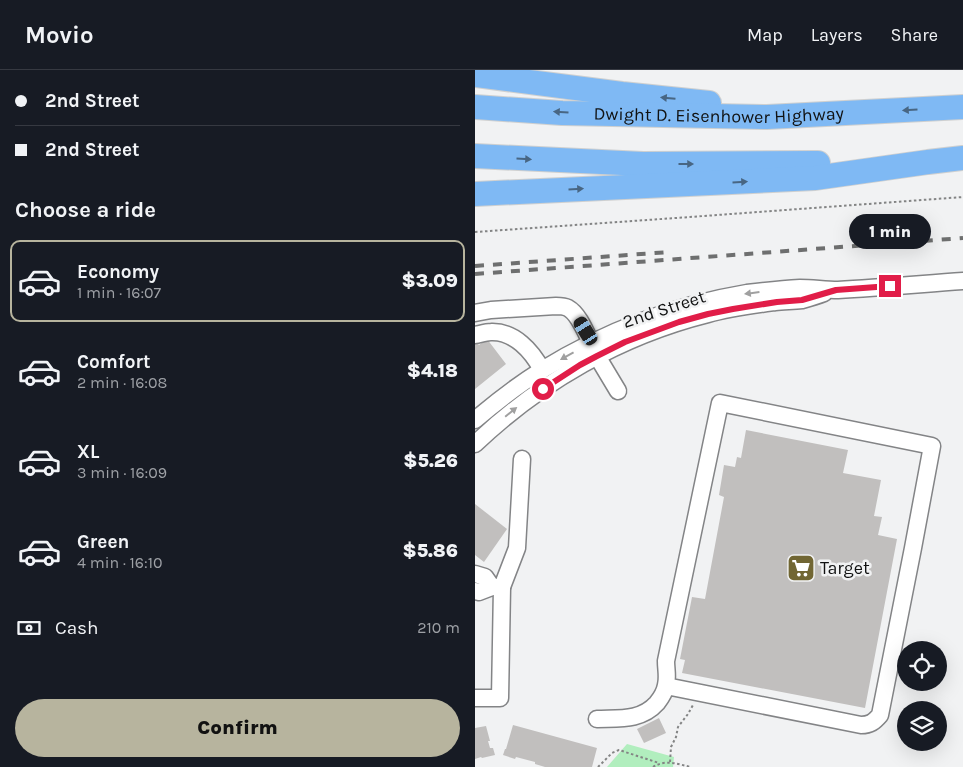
<!DOCTYPE html>
<meta charset="utf-8">
<style>
:root{--surface:#171b24;--page:#20242c;--text:#f1f3f6;--muted:#9ea1a6;--line:#363941;--accent:#b7b49e}
body{margin:0;font-family:Karla,sans-serif;background:var(--page);color:var(--text);height:100vh;display:flex;flex-direction:column;font-size:19px;white-space:nowrap}
*{box-sizing:border-box;margin:0}
p{font-size:16px;color:var(--muted)}
.icon{flex:none;width:28px;height:28px;fill:none;stroke:currentColor;stroke-width:2;stroke-linecap:round;stroke-linejoin:round}
.map{position:relative;flex:1;overflow:hidden}
.details{display:flex;flex-direction:column;background:var(--surface);width:475px}
.details>*{flex:none}
.hud{display:grid;align-content:center;height:110px;padding:0 15px;background:var(--surface)}
.controls{position:absolute;left:422px;top:571px;display:grid;gap:10px}
.controls a{display:grid;place-items:center;width:50px;height:50px;border-radius:50%;background:var(--surface);box-shadow:0 5px 20px #0002;font-size:25px}
.end{position:absolute;width:22px;height:22px;margin:-11px;border:6px solid #e11d48;background:#fff;box-shadow:0 0 0 2px #fff}
.from{border-radius:50%}
.bubble{position:absolute;height:35px;border-radius:18px;background:var(--surface);box-shadow:0 5px 20px #0002;font-size:16px;font-weight:800;line-height:35px;text-align:center}
.car{position:absolute;width:15px;height:30px;margin:-15px -8px;border-radius:6px;box-shadow:0 0 4px 1px #0007;background:linear-gradient(#222 24%,#8ab4d8 0 40%,#222 0 76%,#8ab4d8 0 86%,#222 0)}
.hud b{display:flex;align-items:center;gap:18px;height:48px;font-size:19px}
.hud b+b{border-top:1px solid var(--line)}
.hud i{width:12px;height:12px;background:var(--text)}
ul{padding:0;list-style:none}
li{display:flex;align-items:center;gap:15px;height:82px;margin:0 10px 8px;padding:0 5px;border:2px solid transparent;border-radius:10px}
li div{flex:1}
li b{display:block;font-size:19px}
li em{font-style:normal;font-weight:800}
li.active{border-color:var(--accent)}
li>.icon{width:45px;height:45px;stroke-width:1.5}
h2{padding:0 15px;font-size:22px;line-height:60px}
.pay{display:flex;align-items:center;gap:12px;height:55px;padding:0 15px;font-size:19px}
.pay p{margin-inline-start:auto}
.button{display:flex;gap:10px;margin-top:auto;padding:10px 15px}
.button a{flex:1;height:58px;border-radius:30px;background:var(--accent);color:#111;font-size:20px;font-weight:800;line-height:58px;text-align:center}
header{display:flex;align-items:center;gap:30px;box-sizing:border-box;height:70px;padding:0 25px;background:var(--surface);border-bottom:1px solid var(--line)}
header strong{font-size:24px}
nav{display:flex;gap:28px;margin-inline-start:auto;font-size:18px}
main{display:flex;flex:1;min-height:0}
.map>svg:first-child{display:block}
.green{fill:#b1eebe}
.building{fill:#c1bfbe}
.lines{fill:none;stroke-linecap:round;stroke-linejoin:round}
.minor-casing{stroke:#838486;stroke-width:19}
.highway-casing{stroke:#cfd0d0;stroke-width:26}
.path{stroke:#838484;stroke-width:2;stroke-dasharray:2.5 2.5;stroke-linecap:butt}
.minor{stroke:#fff;stroke-width:16}
.highway{stroke:#7fb9f4;stroke-width:24}
.rail{stroke:#6e6f6f;stroke-width:4;stroke-dasharray:9 9;stroke-linecap:butt}
.oneway{fill:#486683}
.oneway2{fill:#a0a0a0}
.route{stroke:#e11d48;stroke-width:6}
.labels{text-anchor:middle;dominant-baseline:central;stroke-width:5;stroke-linejoin:round;paint-order:stroke}
.street-label{font-size:18px;fill:#111212;stroke:#f1f2f3}
.poi-label{font-size:18px;fill:#111212;stroke:#f1f2f3;text-anchor:start}
</style>
<header>
<strong>Movio</strong>
<nav><a>Map</a><a>Layers</a><a>Share</a></nav>
</header>
<main>
<section class="details">
<div class="hud">
<b><i class="from"></i>2nd Street</b>
<b><i></i>2nd Street</b>
</div>
<h2>Choose a ride</h2>
<ul>
<li class="active"><svg class="icon" aria-label="car" viewBox="0 0 24 24"><path d="M5 17H2v-5l4-1 3-4h7l3 4 3 1v5h-3M9 17h6M6 11h13"/><circle cx="7" cy="17" r="2"/><circle cx="17" cy="17" r="2"/></svg><div><b>Economy</b><p>1 min · 16:07</p></div><em>$3.09</em></li>
<li><svg class="icon" aria-label="car" viewBox="0 0 24 24"><path d="M5 17H2v-5l4-1 3-4h7l3 4 3 1v5h-3M9 17h6M6 11h13"/><circle cx="7" cy="17" r="2"/><circle cx="17" cy="17" r="2"/></svg><div><b>Comfort</b><p>2 min · 16:08</p></div><em>$4.18</em></li>
<li><svg class="icon" aria-label="car" viewBox="0 0 24 24"><path d="M5 17H2v-5l4-1 3-4h7l3 4 3 1v5h-3M9 17h6M6 11h13"/><circle cx="7" cy="17" r="2"/><circle cx="17" cy="17" r="2"/></svg><div><b>XL</b><p>3 min · 16:09</p></div><em>$5.26</em></li>
<li><svg class="icon" aria-label="car" viewBox="0 0 24 24"><path d="M5 17H2v-5l4-1 3-4h7l3 4 3 1v5h-3M9 17h6M6 11h13"/><circle cx="7" cy="17" r="2"/><circle cx="17" cy="17" r="2"/></svg><div><b>Green</b><p>4 min · 16:10</p></div><em>$5.86</em></li>
</ul>
<div class="pay"><svg class="icon" aria-label="cash" viewBox="0 0 24 24"><path d="M3 7h18v10H3z"/><circle cx="12" cy="12" r="2"/></svg>Cash<p>210 m</p></div>
<div class="button"><a>Confirm</a></div>
</section>
<div class="map">
<svg width="488" height="697" viewBox="0 0 488 697">
<rect width="100%" height="100%" fill="#f1f2f3"/>
<path class="green" d="M152,674L199,687L198,697H132Z"/>
<g class="building">
<path d="M12,269L31,294L0,319V271L4,275Z"/>
<path d="M271,360L373,380L368,403L406,410L399,446L407,447L403,465L422,469L390,638L207,603L210,590L205,589L217,527L230,529L249,427L244,425L249,395L260,397L262,387L266,388Z"/>
<path d="M0,434L32,459L9,492L0,485Z"/>
<path d="M184,648L191,663L169,673L162,659Z"/>
<path d="M38,655L122,678L117,697H70L60,694V692L41,687L40,689L28,685L30,679H31Z"/>
<path d="M11,656L15,671H13L15,678H18L20,685L7,688L6,687L0,689V658Z"/>
</g>
<g class="lines">
<defs>
<g id="minor">
<path d="M0,243L16,240L81,236C85,236 89,236 93,238C104,244 111,263 116,273"/>
<path d="M0,265C5,264 11,262 16,262C39,261 57,281 67,300"/>
<path d="M122,286L143,321"/>
<path d="M0,350C21,332 43,315 67,300C129,262 200,235 272,223C289,221 308,219 325,218C338,218 350,220 363,220C405,218 446,214 488,211"/>
<path d="M0,374C65,312 145,266 233,244C255,238 278,235 300,232C309,231 318,231 327,230C334,228 341,226 349,223"/>
<path d="M0,504L10,507L17,517"/>
<path d="M27,517L42,478L47,389"/>
<path d="M0,521L4,522L17,517H27L25,628H0"/>
<path d="M122,649C144,648 166,651 182,633C186,628 190,621 191,615C193,607 191,599 191,591L245,333L457,376L438,478L405,645C399,652 395,655 386,655L191,616"/>
</g>
<g id="highway">
<path d="M0,5L147,24L234,33"/>
<path id="s1" d="M0,37L87,43L292,47L488,37"/>
<path d="M0,86L168,94L343,93"/>
<path d="M0,124L340,108L453,92L488,88"/>
</g>
</defs>
<use href="#minor" class="minor-casing"/>
<use href="#highway" class="highway-casing"/>
<g class="path">
<path d="M0,162L215,147L488,127"/>
<path d="M195,692L196,677L201,667L203,657L213,644L218,635"/>
<path d="M123,697L137,683L144,680L184,693"/>
<path d="M178,697C191,689 202,694 216,697"/>
</g>
<use href="#minor" class="minor"/>
<use href="#highway" class="highway"/>
<g class="rail">
<path d="M0,196L194,182"/>
<path d="M0,204L488,168"/>
</g>
</g>
<defs><path id="oneway-solid" d="M-6-.8H1V-3.2L6.5 0L1 3.2V.8H-6Z" transform="scale(1.25)"/></defs>
<g class="oneway">
<use href="#oneway-solid" transform="translate(193 28) rotate(-175)"/>
<use href="#oneway-solid" transform="translate(435 40) rotate(177)"/>
<use href="#oneway-solid" transform="translate(86 42) rotate(-177)"/>
<use href="#oneway-solid" transform="translate(49 89) rotate(3)"/>
<use href="#oneway-solid" transform="translate(211 94)"/>
<use href="#oneway-solid" transform="translate(265 112) rotate(-3)"/>
<use href="#oneway-solid" transform="translate(101 119) rotate(-3)"/>
</g>
<g class="oneway2">
<use href="#oneway-solid" transform="translate(277 223) rotate(173)"/>
<use href="#oneway-solid" transform="translate(92 286) rotate(151)"/>
<use href="#oneway-solid" transform="translate(36 342) rotate(-39)"/>
</g>
<g class="lines">
<path class="route" d="M68,319L105,295L122,286L150,272L204,252L233,244L258,239L302,232L327,230L361,220L415,216"/>
</g>
<defs>
<symbol id="supermarket-square" viewBox="-11 -11 22 22"><rect x="-9" y="-9" width="18" height="18" rx="4" fill="#716633" stroke="#f1f2f3"/><path d="M-6-5.5h2.5l.6 2H6L4.5 2H-2.5L-4.4-4H-6ZM-1.5 3.2a1.3 1.3 0 1 0 .1 0ZM3 3.2a1.3 1.3 0 1 0 .1 0Z" fill="#fff"/></symbol>
</defs>
<g fill-rule="evenodd">
<use href="#supermarket-square" x="310" y="482" width="32" height="32"/>
</g>
<g class="labels">
<g class="street-label">
<text stroke="none"><textPath href="#s1" startOffset="244">Dwight D. Eisenhower Highway</textPath></text>
<text transform="translate(189 239) rotate(-18)">2nd Street</text>
</g>
<g class="poi-label">
<text x="345" y="498">Target</text>
</g>
</g>
</svg>
<div class="controls">
<a><svg class="icon" aria-label="locate" viewBox="0 0 24 24"><circle cx="12" cy="12" r="6"/><path d="M12 2v4M12 18v4M2 12h4M18 12h4"/></svg></a>
<a><svg class="icon" aria-label="layers" viewBox="0 0 24 24"><path d="M12 4l9 5-9 5-9-5zM3 14l9 5 9-5"/></svg></a>
</div>
<i class="end from" style="left:68px;top:319px"></i>
<i class="end" style="left:415px;top:216px"></i>
<div class="bubble" style="left:374px;top:144px;width:82px">1 min</div>
<i class="car" style="left:111px;top:261px;rotate:328deg"></i>
</div>
</main>
